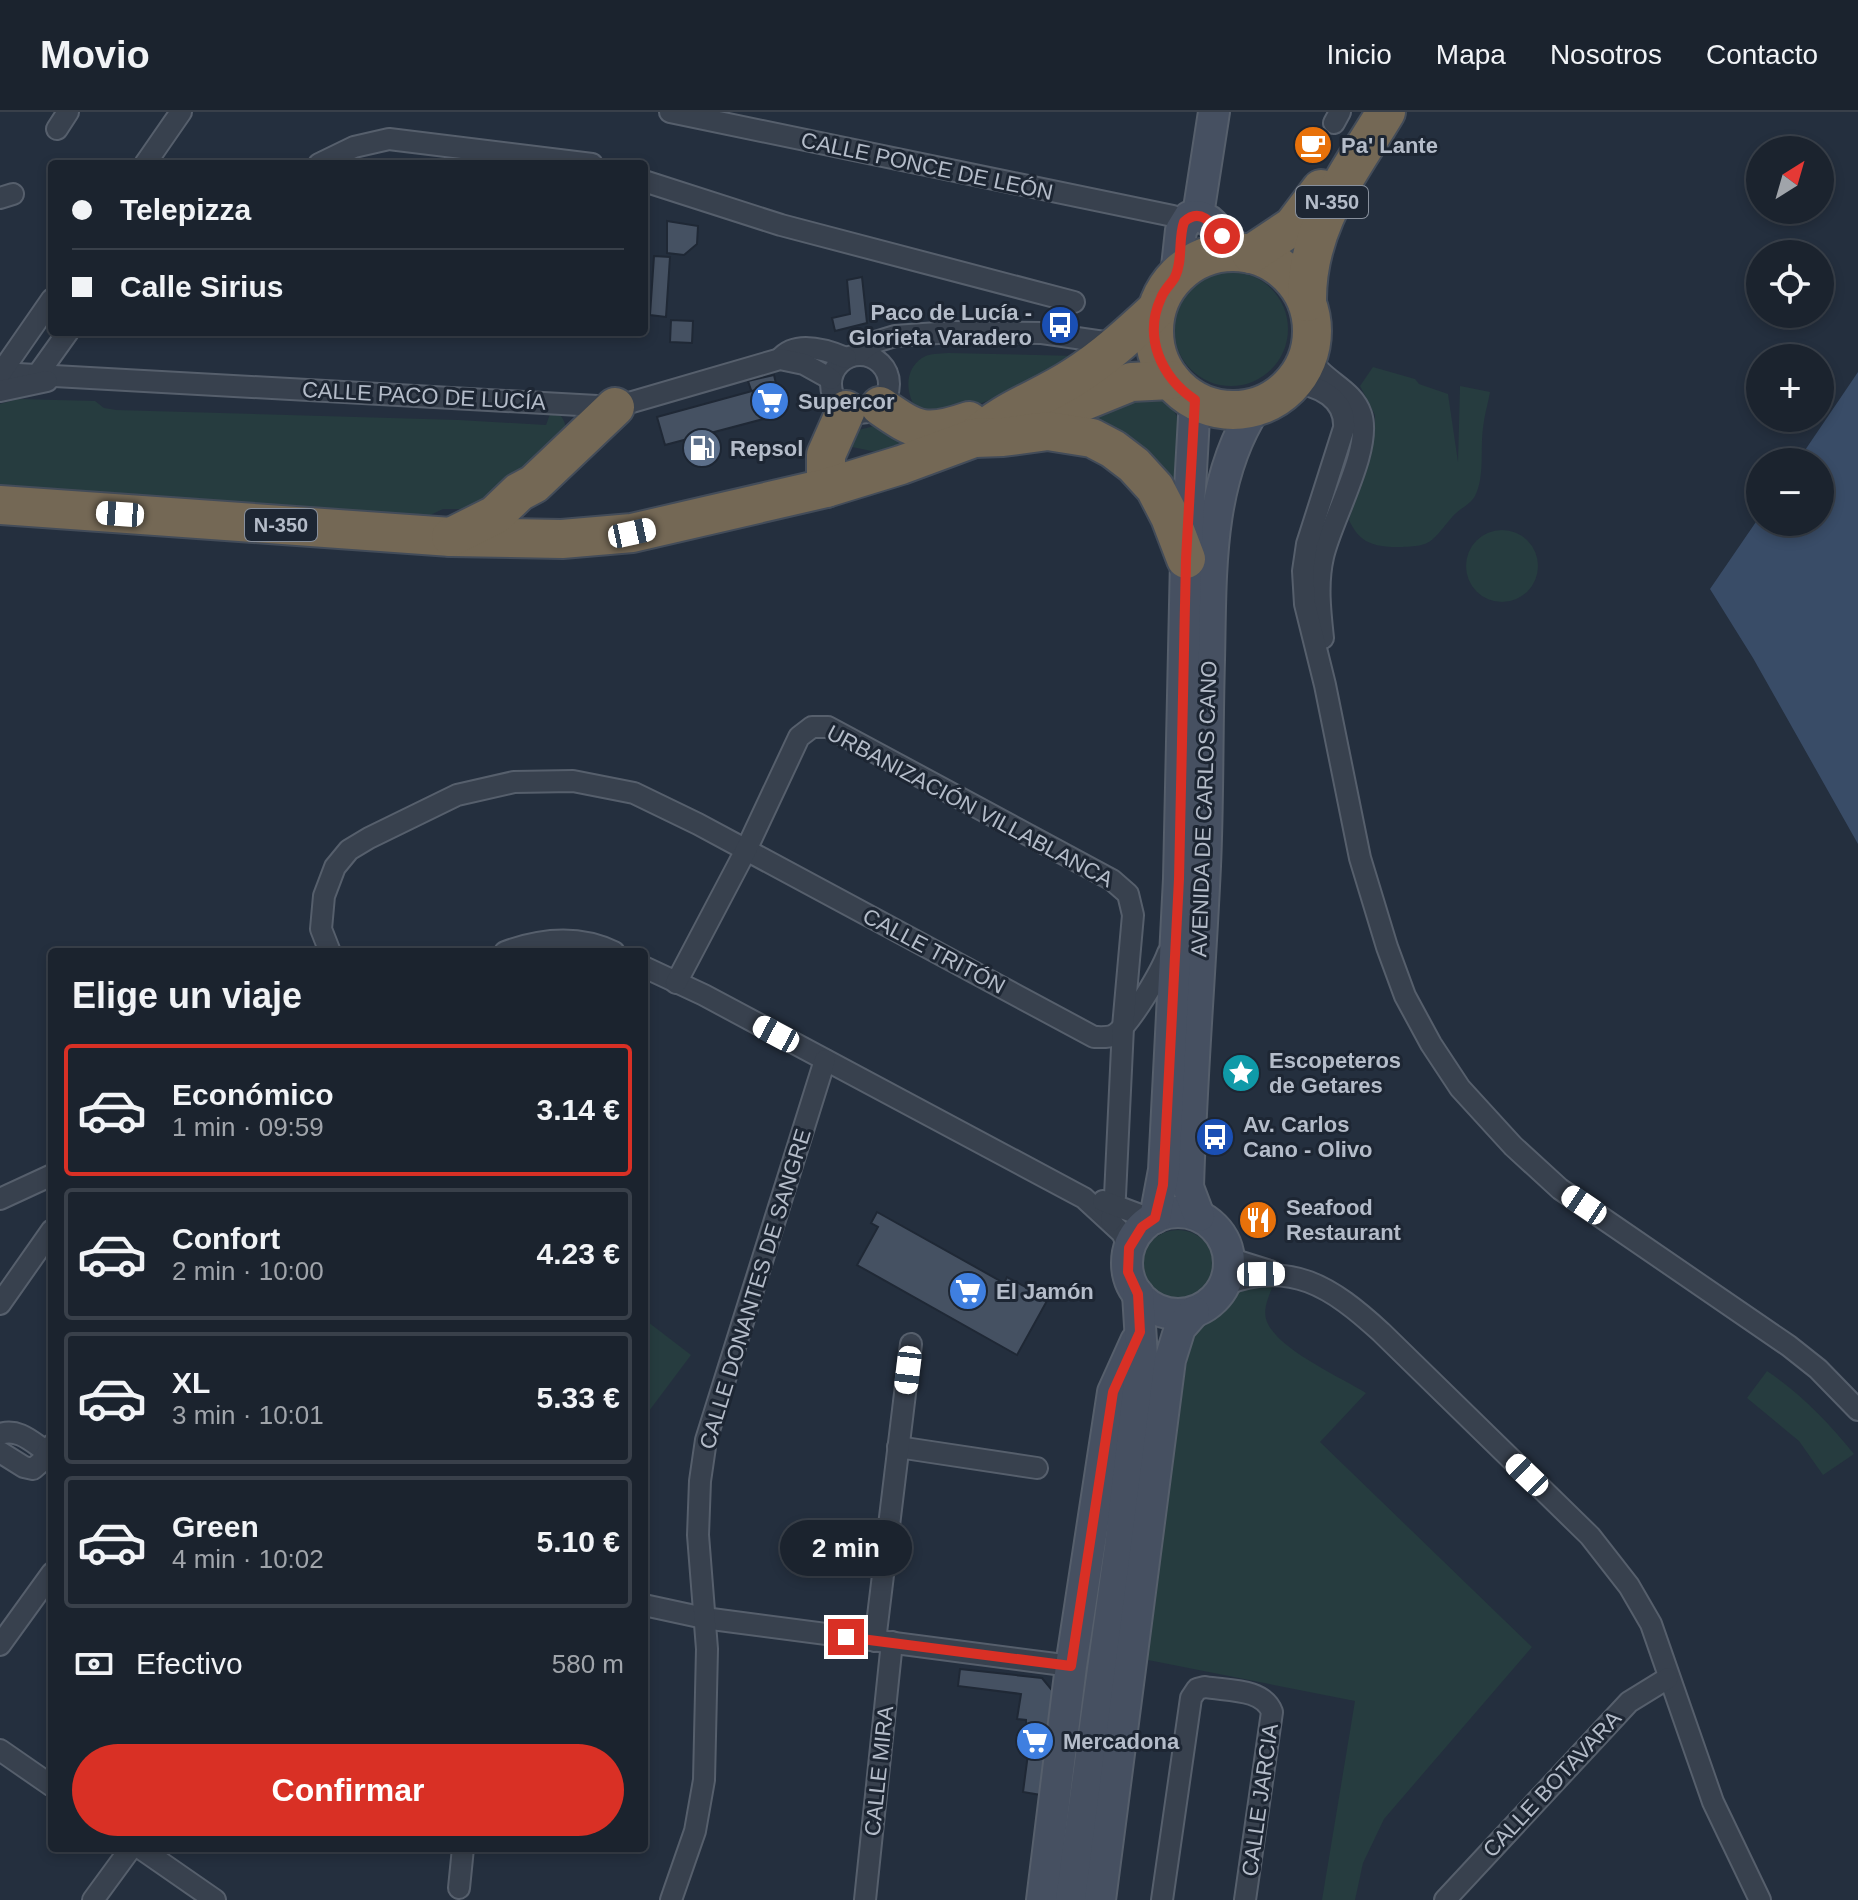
<!DOCTYPE html>
<html lang="es">
<meta charset="utf-8">
<style>
:root{--surface:#1b232e;--page:#242b36;--text:#f1f3f6;--muted:#a0a4aa;--line:#39404a;--accent:#d93025}
body{margin:0;font-family:Arial,sans-serif;background:var(--page);color:var(--text);height:100vh;display:flex;flex-direction:column;font-size:30px;white-space:nowrap}
*{box-sizing:border-box;margin:0}
p{font-size:26px;color:var(--muted)}
.icon{flex:none;width:44px;height:44px;fill:none;stroke:currentColor;stroke-width:2;stroke-linecap:round;stroke-linejoin:round}
.map{position:relative;flex:1;overflow:hidden}
.details{position:absolute;left:48px;top:836px;width:600px;height:904px;display:flex;flex-direction:column;background:var(--surface);border-radius:8px;box-shadow:0 4px 12px #0003,0 0 0 2px var(--line)}
.details>*{flex:none}
.top-card{position:absolute;left:48px;top:48px;width:600px;height:176px;border-radius:8px;box-shadow:0 4px 12px #0003,0 0 0 2px var(--line);display:grid;align-content:center;height:176px;padding:0 24px;background:var(--surface)}
.needle{width:52px;rotate:37deg}
.fabs{position:absolute;left:1746px;top:24px;display:grid;gap:16px}
.fabs a{display:grid;place-items:center;width:88px;height:88px;border-radius:50%;background:var(--surface);box-shadow:0 4px 12px #0003,0 0 0 2px var(--line);font-size:40px}
.end{position:absolute;width:36px;height:36px;margin:-18px;border:10px solid #d93025;background:#fff;box-shadow:0 0 0 4px #fff}
.from{border-radius:50%}
.bubble{position:absolute;height:56px;border-radius:28px;background:var(--surface);box-shadow:0 4px 12px #0003,0 0 0 2px var(--line);font-size:26px;font-weight:700;line-height:56px;text-align:center}
.car{position:absolute;width:24px;height:48px;margin:-24px -12px;border-radius:10px;box-shadow:0 0 6px 2px #0007;background:linear-gradient(#fff 24%,#345 0 40%,#fff 0 76%,#345 0 86%,#fff 0)}
.top-card b{display:flex;align-items:center;gap:28px;height:76px;font-size:30px}
.top-card b+b{border-top:2px solid var(--line)}
.top-card i{width:20px;height:20px;background:var(--text)}
ul{padding:0;list-style:none}
li{display:flex;align-items:center;gap:24px;height:132px;margin:0 16px 12px;padding:0 8px;border:4px solid var(--line);border-radius:8px}
li div{flex:1}
li b{display:block;font-size:30px}
li em{font-style:normal;font-weight:700}
li.on{border-color:var(--accent)}
li>.icon{width:72px;height:72px;stroke-width:1.5}
h2{padding:0 24px;font-size:36px;line-height:96px}
.pay{display:flex;align-items:center;gap:20px;height:88px;padding:0 24px;font-size:30px}
.pay p{margin-inline-start:auto}
.button{display:flex;gap:16px;margin-top:auto;padding:16px 24px}
.button a{flex:1;height:92px;border-radius:48px;background:var(--accent);color:#fff;font-size:32px;font-weight:700;line-height:92px;text-align:center}
header{display:flex;align-items:center;gap:48px;box-sizing:border-box;height:112px;padding:0 40px;background:var(--surface);border-bottom:2px solid var(--line)}
header strong{font-size:38px}
nav{display:flex;gap:44px;margin-inline-start:auto;font-size:28px}
.map>svg:first-child{display:block}
.green{fill:#263c3f}
.water{fill:#394c67}
.building{fill:#455162;stroke:#1f2835;stroke-width:2}
.lines{fill:none;stroke-linecap:round;stroke-linejoin:round}
.street-casing{stroke:#565f6c;stroke-width:24}
.secondary-casing{stroke:#565f6c;stroke-width:34}
.highway-casing{stroke:#434c59;stroke-width:42}
.street{stroke:#38414e;stroke-width:20}
.secondary{stroke:#465061;stroke-width:30}
.highway{stroke:#746855;stroke-width:38}
.route{stroke:#d93025;stroke-width:10}
.labels{text-anchor:middle;dominant-baseline:central;stroke-width:6;stroke-linejoin:round;paint-order:stroke}
.shield{fill:#1d2633;stroke:#878f9c;stroke-width:2}
.shield-label{font-size:20px;font-weight:bold;fill:#b4bcc9}
.poi-label{font-size:22px;font-weight:bold;fill:#b4bcc9;stroke:#1d2633;text-anchor:start}
.street-label{font-size:22px;fill:#b4bcc9;stroke:#1d2633}
</style>
<header>
<strong>Movio</strong>
<nav><a>Inicio</a><a>Mapa</a><a>Nosotros</a><a>Contacto</a></nav>
</header>
<div class="map">
<svg width="1858" height="1788" viewBox="0 0 1858 1788">
<rect width="100%" height="100%" fill="#242f3e"/>
<g class="green">
<circle cx="1231" cy="217" r="57"/>
<path d="M948,241L1078,244L1015,277L982,291L939,304L918,299C906,284 903,259 922,246C929,241 939,242 948,241Z"/>
<path d="M1373,255L1415,267L1419,272L1448,282L1458,350L1460,274L1490,280C1488,292 1484,304 1483,316C1480,338 1485,364 1475,384C1470,393 1460,396 1453,404C1429,432 1433,435 1392,435C1370,434 1358,428 1349,408L1375,318V303L1360,274Z"/>
<path d="M1158,282L1168,288L1180,310L1176,391L1084,316L1100,289Z"/>
<path d="M18,287L95,289L104,296L116,298L459,308L546,313L550,302L561,304C568,314 566,319 560,328L472,397H443L424,406L0,376V292Z"/>
<path d="M874,314L882,316L901,329C881,348 869,336 849,335L855,319Z"/>
<circle cx="1502" cy="454" r="36"/>
<circle cx="1178" cy="1155" r="37"/>
<path d="M1237,1172L1273,1173C1269,1185 1262,1197 1267,1210C1279,1238 1340,1265 1366,1281L1320,1330L1532,1535L1384,1707L1363,1751L1355,1788H1322L1355,1589L1143,1547L1190,1228L1193,1219C1216,1205 1226,1198 1237,1172Z"/>
<path d="M644,1207L691,1243L646,1303L644,1301Z"/>
<path d="M1767,1259C1801,1282 1828,1310 1854,1342L1823,1363L1799,1329L1747,1286Z"/>
</g>
<path class="water" d="M1858,260V732L1753,546L1710,477L1760,404V410H1820V350H1797Z"/>
<g class="building">
<path d="M667,109L698,114L697,132L684,143L667,141Z"/>
<path d="M654,144L670,145L666,205L650,203Z"/>
<path d="M862,165L867,211L835,219L832,206L850,202L847,168Z"/>
<path d="M671,208L693,209L692,231L670,230Z"/>
<path d="M774,263L782,298L769,302L752,281L748,269Z"/>
<path d="M763,276L771,305L665,333L657,305Z"/>
<path d="M877,1100L1004,1171L1007,1165L1048,1187L1017,1243L857,1153L878,1115L871,1111Z"/>
<path d="M960,1557L1042,1566L1056,1583L1041,1683L1023,1680L1028,1642L1020,1641L1021,1617H1026V1608L1017,1607L1021,1582L958,1574Z"/>
</g>
<g class="lines">
<defs>
<g id="street">
<path d="M670,0L1173,104L1184,110"/>
<path d="M1334,11L1340,0"/>
<path d="M57,17L68,0"/>
<path d="M145,52L181,0"/>
<path d="M319,52L354,35L389,27L592,52"/>
<path d="M644,69L781,113L1074,190"/>
<path d="M0,86L13,82"/>
<circle cx="860" cy="272" r="29"/>
<path d="M856,243L872,231L895,224L952,220L1042,221L1118,232"/>
<path d="M1309,243C1320,269 1352,275 1361,302C1373,337 1331,408 1323,445C1317,471 1320,499 1323,526"/>
<path d="M780,247C796,228 827,238 846,246"/>
<path d="M0,261L615,295L780,247L804,252L831,267"/>
<path d="M0,262L52,187"/>
<path d="M38,262L68,220"/>
<path d="M1293,271C1319,273 1346,287 1344,316L1307,432L1303,459L1305,492L1325,573L1360,746L1387,835L1405,884L1431,932L1460,976L1513,1034L1560,1077L1789,1234L1818,1257L1858,1298"/>
<path d="M0,279L47,269"/>
<path d="M330,840L321,817L324,784L335,755L349,738L369,726L457,683L514,670L573,669L634,681L698,712L1094,925C1100,925 1108,926 1114,923C1130,913 1161,860 1168,841"/>
<path d="M505,840C540,827 579,823 614,840"/>
<path d="M644,855L704,883L1084,1086L1122,1121L1129,1136"/>
<path d="M676,871L746,738L799,625L812,615H828L1112,768L1128,782L1133,803L1123,915L1115,1084L1111,1109"/>
<path d="M0,1087L52,1063"/>
<path d="M1103,1089L1151,1107"/>
<path d="M1228,1142L1238,1149L1270,1159"/>
<path d="M1224,1173C1290,1147 1332,1175 1381,1220L1590,1424L1629,1474L1651,1512L1713,1690L1760,1788"/>
<path d="M0,1192L52,1118"/>
<path d="M0,1322C19,1316 32,1330 47,1340"/>
<path d="M898,1335L1037,1356"/>
<path d="M0,1340L24,1355L33,1357L41,1350L52,1333"/>
<path d="M644,1493L704,1506L1071,1554"/>
<path d="M875,1529L911,1232"/>
<path d="M0,1533L52,1461"/>
<path d="M0,1638L52,1674"/>
<path d="M140,1736L215,1788"/>
<path d="M459,1776L463,1736"/>
<path d="M93,1788L131,1736"/>
<path d="M671,1788L695,1719L704,1668L707,1537L698,1423L700,1369L706,1328L825,948"/>
<path d="M865,1788L892,1530"/>
<path d="M1162,1788L1191,1586L1197,1577L1205,1575C1227,1579 1263,1576 1272,1600L1245,1788"/>
<path d="M1445,1788L1629,1590L1668,1566"/>
</g>
<g id="secondary">
<path d="M1198,103L1214,0"/>
<path d="M1176,164L1181,118L1189,105C1212,100 1221,123 1230,140"/>
<circle cx="1178" cy="1151" r="51"/>
<path d="M1199,1104L1188,1075C1191,968 1200,861 1205,754C1208,686 1207,617 1209,548C1211,463 1207,370 1255,296"/>
<path d="M1155,1106L1164,1058L1179,767L1186,447L1195,288"/>
<path d="M1042,1788L1071,1554L1113,1280L1136,1229"/>
<path d="M1071,1788L1120,1435L1142,1245L1138,1182"/>
<path d="M1100,1788L1170,1248L1180,1216L1194,1200"/>
</g>
<g id="highway">
<circle cx="1233" cy="219" r="79"/>
<path d="M1251,142L1293,114L1321,77"/>
<path d="M1307,190C1306,114 1348,63 1386,0"/>
<path d="M880,294C917,320 926,324 969,309"/>
<path d="M1045,305L1131,270L1171,268"/>
<path d="M974,326C1006,296 1039,288 1074,265C1104,246 1130,222 1156,198"/>
<path d="M826,376V343L846,298"/>
<path d="M0,393L451,425L562,427L632,421L826,376L901,353L974,326L1003,325L1048,319L1092,326L1113,337L1134,353L1155,376L1170,405L1186,447"/>
<path d="M451,425L495,403L519,380L534,372L615,295"/>
</g>
</defs>
<use href="#street" class="street-casing"/>
<use href="#secondary" class="secondary-casing"/>
<use href="#highway" class="highway-casing"/>
<use href="#street" class="street"/>
<use href="#secondary" class="secondary"/>
<use href="#highway" class="highway"/>
</g>
<g class="lines">
<path class="route" d="M846,1525L1071,1554L1113,1280L1140,1220L1138,1182L1128,1160L1129,1136L1142,1115L1155,1106L1163,1073L1167,999L1179,767L1186,447L1195,288C1161,265 1143,225 1161,186C1164,178 1171,172 1175,165C1183,149 1178,127 1184,110C1200,95 1212,111 1222,124"/>
</g>
<defs>
<symbol id="cafe-disc" viewBox="-11 -11 22 22"><circle r="9.5" fill="#e8710a" stroke="#1d2633"/><path d="M-5.5-4.5H6V0H3Q3 3.5 0 3.5H-2.5Q-5.5 3.5-5.5 0ZM3-3.2v2h1.7v-2ZM-6 4.5H4V6H-6Z" fill="#fff"/></symbol>
<symbol id="bus-disc" viewBox="-11 -11 22 22"><circle r="9.5" fill="#1a4fb4" stroke="#1d2633"/><path d="M-5-6H5V4H4V6H2V4H-2V6H-4V4H-5ZM-3.5-4V0h7V-4ZM-3.5 1.2v1.5H-2V1.2ZM2 1.2v1.5H3.5V1.2Z" fill="#fff"/></symbol>
<symbol id="supermarket-disc" viewBox="-11 -11 22 22"><circle r="9.5" fill="#3f7fe0" stroke="#1d2633"/><path d="M-6-5.5h2.5l.6 2H6L4.5 2H-2.5L-4.4-4H-6ZM-1.5 3.2a1.3 1.3 0 1 0 .1 0ZM3 3.2a1.3 1.3 0 1 0 .1 0Z" fill="#fff"/></symbol>
<symbol id="fuel-disc" viewBox="-11 -11 22 22"><circle r="9.5" fill="#5c6f8a" stroke="#1d2633"/><path d="M-5.5-6h7V0h2V4h1.3V-2.5L3-4.5l.8-.8L6-3V5H2.5V1h-1V6h-7ZM-4.2-4.7v3.2H.2V-4.7Z" fill="#fff"/></symbol>
<symbol id="sight-disc" viewBox="-11 -11 22 22"><circle r="9.5" fill="#0f9aa8" stroke="#1d2633"/><path d="M0-6L1.8-2.2L6-1.7L2.9 1.2L3.7 5.4L0 3.3L-3.7 5.4L-2.9 1.2L-6-1.7L-1.8-2.2Z" fill="#fff"/></symbol>
<symbol id="restaurant-disc" viewBox="-11 -11 22 22"><circle r="9.5" fill="#e8710a" stroke="#1d2633"/><path d="M-5-6h1v4h1v-4h1v4h1v-4h1v5L-1.5 .5V6h-2V.5L-5-1ZM5-6V6H3V1.5H1.5Q1.5-4 5-6Z" fill="#fff"/></symbol>
</defs>
<g fill-rule="evenodd">
<use href="#cafe-disc" x="1291" y="11" width="44" height="44"/>
<use href="#bus-disc" x="1038" y="191" width="44" height="44"/>
<use href="#supermarket-disc" x="748" y="267" width="44" height="44"/>
<use href="#fuel-disc" x="680" y="314" width="44" height="44"/>
<use href="#sight-disc" x="1219" y="939" width="44" height="44"/>
<use href="#bus-disc" x="1193" y="1003" width="44" height="44"/>
<use href="#restaurant-disc" x="1236" y="1086" width="44" height="44"/>
<use href="#supermarket-disc" x="946" y="1157" width="44" height="44"/>
<use href="#supermarket-disc" x="1013" y="1607" width="44" height="44"/>
</g>
<g class="labels">
<g class="shield">
<rect x="1296" y="74" width="72" height="32" rx="6"/>
<rect x="245" y="397" width="72" height="32" rx="6"/>
</g>
<g class="shield-label">
<text x="1332" y="90">N-350</text>
<text x="281" y="413">N-350</text>
</g>
<g class="poi-label">
<text x="1341" y="33">Pa' Lante</text>
<text x="1032" y="200" text-anchor="end">Paco de Lucía -<tspan x="1032" dy="25">Glorieta Varadero</tspan></text>
<text x="798" y="289">Supercor</text>
<text x="730" y="336">Repsol</text>
<text x="1269" y="948">Escopeteros<tspan x="1269" dy="25">de Getares</tspan></text>
<text x="1243" y="1012">Av. Carlos<tspan x="1243" dy="25">Cano - Olivo</tspan></text>
<text x="1286" y="1095">Seafood<tspan x="1286" dy="25">Restaurant</tspan></text>
<text x="996" y="1179">El Jamón</text>
<text x="1063" y="1629">Mercadona</text>
</g>
<g class="street-label">
<text transform="translate(927 54) rotate(12)">CALLE PONCE DE LEÓN</text>
<text transform="translate(424 284) rotate(3)">CALLE PACO DE LUCÍA</text>
<text transform="translate(970 694) rotate(28)">URBANIZACIÓN VILLABLANCA</text>
<text transform="translate(1204 697) rotate(-88)">AVENIDA DE CARLOS CANO</text>
<text transform="translate(934 839) rotate(28)">CALLE TRITÓN</text>
<text transform="translate(755 1177) rotate(-73)">CALLE DONANTES DE SANGRE</text>
<text transform="translate(879 1659) rotate(-84)">CALLE MIRA</text>
<text transform="translate(1552 1672) rotate(-47)">CALLE BOTAVARA</text>
<text transform="translate(1260 1688) rotate(-82)">CALLE JARCIA</text>
</g>
</g>
</svg>
<div class="fabs">
<a><svg class="needle" viewBox="-14 -14 28 28"><path d="M0-13l5 13h-10z" fill="#e53935"/><path d="M0 13l5-13h-10z" fill="#a0a4aa"/></svg></a>
<a><svg class="icon" aria-label="locate" viewBox="0 0 24 24"><circle cx="12" cy="12" r="6"/><path d="M12 2v4M12 18v4M2 12h4M18 12h4"/></svg></a>
<a>+</a>
<a>−</a>
</div>
<i class="end from" style="left:1222px;top:124px"></i>
<i class="end" style="left:846px;top:1525px"></i>
<div class="bubble" style="left:780px;top:1408px;width:132px">2 min</div>
<i class="car" style="left:120px;top:402px;rotate:274deg"></i>
<i class="car" style="left:632px;top:421px;rotate:78deg"></i>
<i class="car" style="left:776px;top:922px;rotate:298deg"></i>
<i class="car" style="left:1584px;top:1093px;rotate:304deg"></i>
<i class="car" style="left:1261px;top:1162px;rotate:89deg"></i>
<i class="car" style="left:908px;top:1258px;rotate:187deg"></i>
<i class="car" style="left:1527px;top:1363px;rotate:314deg"></i>
<div class="top-card">
<b><i class="from"></i>Telepizza</b>
<b><i></i>Calle Sirius</b>
</div>
<section class="details">
<h2>Elige un viaje</h2>
<ul>
<li class="on"><svg class="icon" aria-label="car" viewBox="0 0 24 24"><path d="M5 17H2v-5l4-1 3-4h7l3 4 3 1v5h-3M9 17h6M6 11h13"/><circle cx="7" cy="17" r="2"/><circle cx="17" cy="17" r="2"/></svg><div><b>Económico</b><p>1 min · 09:59</p></div><em>3.14 €</em></li>
<li><svg class="icon" aria-label="car" viewBox="0 0 24 24"><path d="M5 17H2v-5l4-1 3-4h7l3 4 3 1v5h-3M9 17h6M6 11h13"/><circle cx="7" cy="17" r="2"/><circle cx="17" cy="17" r="2"/></svg><div><b>Confort</b><p>2 min · 10:00</p></div><em>4.23 €</em></li>
<li><svg class="icon" aria-label="car" viewBox="0 0 24 24"><path d="M5 17H2v-5l4-1 3-4h7l3 4 3 1v5h-3M9 17h6M6 11h13"/><circle cx="7" cy="17" r="2"/><circle cx="17" cy="17" r="2"/></svg><div><b>XL</b><p>3 min · 10:01</p></div><em>5.33 €</em></li>
<li><svg class="icon" aria-label="car" viewBox="0 0 24 24"><path d="M5 17H2v-5l4-1 3-4h7l3 4 3 1v5h-3M9 17h6M6 11h13"/><circle cx="7" cy="17" r="2"/><circle cx="17" cy="17" r="2"/></svg><div><b>Green</b><p>4 min · 10:02</p></div><em>5.10 €</em></li>
</ul>
<div class="pay"><svg class="icon" aria-label="cash" viewBox="0 0 24 24"><path d="M3 7h18v10H3z"/><circle cx="12" cy="12" r="2"/></svg>Efectivo<p>580 m</p></div>
<div class="button"><a>Confirmar</a></div>
</section>
</div>
